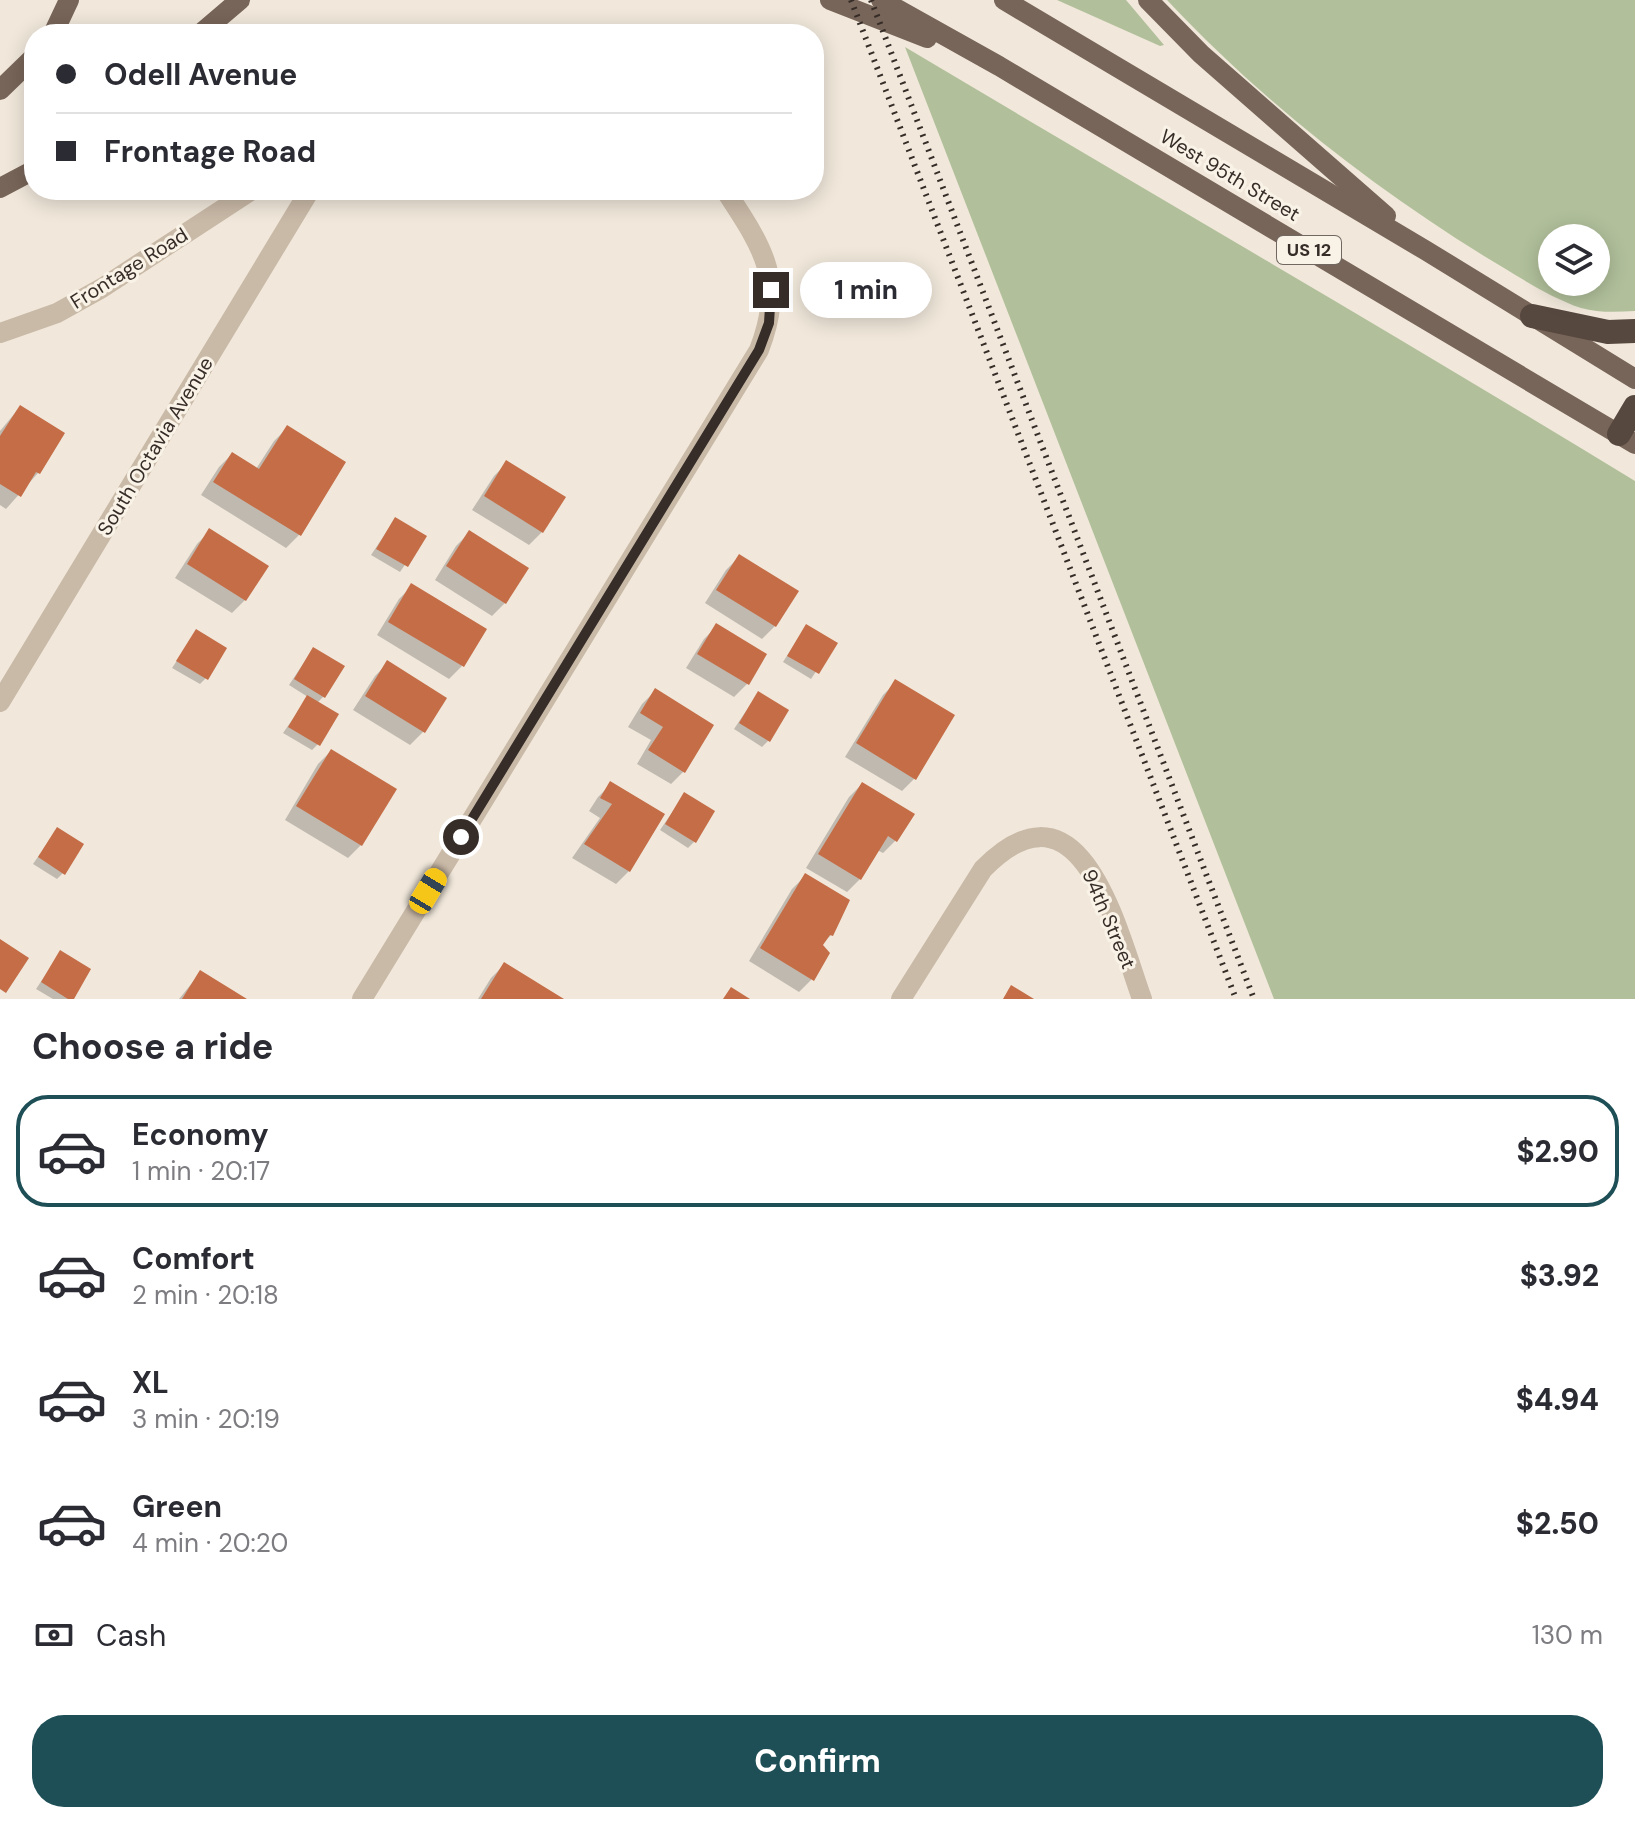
<!DOCTYPE html>
<meta charset="utf-8">
<style>
:root{--surface:#fff;--page:#f2f2f3;--text:#2b2b33;--muted:#7c7c81;--line:#e1e1e2;--accent:#1e4f57}
body{margin:0;font-family:"DM Sans",sans-serif;background:var(--page);color:var(--text);height:100vh;display:flex;flex-direction:column;font-size:30px;white-space:nowrap}
*{box-sizing:border-box;margin:0}
p{font-size:26px;color:var(--muted)}
.icon{flex:none;width:44px;height:44px;fill:none;stroke:currentColor;stroke-width:2;stroke-linecap:round;stroke-linejoin:round}
.map{position:relative;height:999px;overflow:hidden}
.panel{display:flex;flex-direction:column;background:var(--surface);flex:1}
.panel>*{flex:none}
.banner{position:absolute;left:24px;top:24px;width:800px;height:176px;border-radius:32px;box-shadow:0 4px 20px #0003;display:grid;align-content:center;height:176px;padding:0 32px;background:var(--surface)}
.tools{position:absolute;left:1538px;top:224px;display:grid;gap:16px}
.tools a{display:grid;place-items:center;width:72px;height:72px;border-radius:50%;background:var(--surface);box-shadow:0 4px 20px #0003;font-size:40px}
.end{position:absolute;width:36px;height:36px;margin:-18px;border:10px solid #362d28;background:#fff;box-shadow:0 0 0 4px #fff}
.from{border-radius:50%}
.bubble{position:absolute;height:56px;border-radius:28px;background:var(--surface);box-shadow:0 4px 20px #0003;font-size:26px;font-weight:800;line-height:56px;text-align:center}
.car{position:absolute;width:24px;height:48px;margin:-24px -12px;border-radius:10px;box-shadow:0 0 6px 2px #0007;background:linear-gradient(#f5c518 24%,#345 0 40%,#f5c518 0 76%,#345 0 86%,#f5c518 0)}
.banner b{display:flex;align-items:center;gap:28px;height:76px;font-size:30px}
.banner b+b{border-top:2px solid var(--line)}
.banner i{width:20px;height:20px;background:var(--text)}
ul{padding:0;list-style:none}
li{display:flex;align-items:center;gap:24px;height:112px;margin:0 16px 12px;padding:0 16px;border:4px solid transparent;border-radius:32px}
li div{flex:1}
li b{display:block;font-size:30px}
li em{font-style:normal;font-weight:800}
li.selected{border-color:var(--accent)}
li>.icon{width:72px;height:72px;stroke-width:1.5}
h2{padding:0 32px;font-size:36px;line-height:96px}
.pay{display:flex;align-items:center;gap:20px;height:88px;padding:0 32px;font-size:30px}
.pay p{margin-inline-start:auto}
.cta{display:flex;gap:16px;margin-top:auto;padding:16px 32px}
.cta a{flex:1;height:92px;border-radius:32px;background:var(--accent);color:#fff;font-size:32px;font-weight:800;line-height:92px;text-align:center}
.map>svg:first-child{display:block}
.green{fill:#b1c09b;fill-rule:evenodd}
.shadow{fill:#0003}
.building{fill:#c46d46}
.lines{fill:none;stroke-linecap:round;stroke-linejoin:round}
.minor{stroke:#c9b9a7;stroke-width:20}
.major{stroke:#786559;stroke-width:20}
.highway{stroke:#57483f;stroke-width:24}
.rail{stroke:#362d28;stroke-width:6;stroke-dasharray:2 6;stroke-linecap:butt}
.route{stroke:#362d28;stroke-width:10}
.labels{text-anchor:middle;dominant-baseline:central;stroke-width:6;stroke-linejoin:round;paint-order:stroke}
.shield{fill:#f9f2e7;stroke:#706861;stroke-width:2}
.shield-label{font-size:18px;font-weight:bold;fill:#362d28}
.street-label{font-size:20px;fill:#362d28;stroke:#f9f2e7}
</style>
<div class="map">
<svg width="1635" height="999" viewBox="0 0 1635 999">
<rect width="100%" height="100%" fill="#f1e8db"/>
<g class="green">
<path d="M1057,0H1126L1164,45L1160,46Z"/>
<path d="M1167,0H1635V311C1617,312 1598,313 1581,308C1546,296 1515,274 1484,256C1368,184 1261,100 1167,0ZM1596,238V282H1552V238Z"/>
<path d="M905,47C1148,192 1393,333 1635,481V999H1274Z"/>
</g>
<g class="shadow">
<path d="M20,407L63,434L38,473L6,509L0,505V431Z"/>
<path d="M287,428L344,463L299,535L286,548L201,495L219,467L232,454L256,469L274,441Z"/>
<path d="M507,463L542,532L529,545L472,510L494,476Z"/>
<path d="M395,519L424,537L400,572L371,555Z"/>
<path d="M210,531L245,600L232,613L175,578L197,544Z"/>
<path d="M469,533L505,603L492,616L435,580L456,546Z"/>
<path d="M739,557L775,626L762,639L705,603L726,570Z"/>
<path d="M412,586L462,666L449,679L377,635L399,599Z"/>
<path d="M717,626L765,655L747,684L734,697L686,668L704,639Z"/>
<path d="M806,626L835,643L811,679L783,662Z"/>
<path d="M196,632L206,678L200,684L172,668Z"/>
<path d="M313,649L324,696L317,703L318,744L312,750L283,733L308,697L289,685Z"/>
<path d="M388,663L444,698L423,732L410,745L353,710L375,676Z"/>
<path d="M896,682L915,778L902,791L845,757L883,695Z"/>
<path d="M655,691L684,771L671,784L637,764L651,740L628,727L642,704Z"/>
<path d="M758,693L768,741L762,747L734,729Z"/>
<path d="M331,751L361,845L348,858L285,820L318,764Z"/>
<path d="M611,784L629,871L616,884L572,858L600,818L589,811L598,797Z"/>
<path d="M862,784L896,840L883,853L877,850L860,879L847,892L806,868L849,797Z"/>
<path d="M684,795L694,842L688,848L660,830Z"/>
<path d="M57,829L63,873L57,879L33,864Z"/>
<path d="M805,876L831,935L822,944L812,979L799,992L749,961L792,889Z"/>
<path d="M60,953L71,999H53L36,989Z"/>
<path d="M504,965L561,999H478L491,978Z"/>
<path d="M201,972L243,999H179Z"/>
</g>
<g class="building">
<path d="M20,405L65,433L40,474L36,472L21,497L0,484V436Z"/>
<path d="M287,425L346,462L301,536L213,482L232,452L259,469Z"/>
<path d="M506,460L566,497L543,533L484,496Z"/>
<path d="M395,517L427,536L408,567L376,549Z"/>
<path d="M209,528L269,566L246,601L187,564Z"/>
<path d="M469,530L529,568L506,604L446,566Z"/>
<path d="M739,554L799,591L776,627L716,590Z"/>
<path d="M411,583L487,629L464,667L388,622Z"/>
<path d="M716,623L767,654L749,685L697,654Z"/>
<path d="M806,624L838,643L819,674L787,656Z"/>
<path d="M196,629L227,648L208,680L176,661Z"/>
<path d="M313,647L345,666L325,698L294,679Z"/>
<path d="M387,660L447,698L425,733L365,696Z"/>
<path d="M895,679L955,715L916,780L856,743Z"/>
<path d="M655,688L714,725L685,773L648,750L663,727L640,713Z"/>
<path d="M758,691L789,710L770,742L739,723Z"/>
<path d="M307,695L339,714L320,746L288,727Z"/>
<path d="M331,749L397,789L362,846L296,806Z"/>
<path d="M610,781L665,814L630,872L584,844L612,804L600,798Z"/>
<path d="M862,782L915,814L897,842L888,836L861,880L818,854Z"/>
<path d="M684,792L715,811L696,843L665,824Z"/>
<path d="M57,827L84,844L65,875L38,857Z"/>
<path d="M805,873L850,900L833,936L830,935L823,945L830,953L814,981L760,948Z"/>
<path d="M0,939L29,958L6,993L0,989Z"/>
<path d="M60,950L91,969L74,999H68L41,982Z"/>
<path d="M504,962L564,999H481Z"/>
<path d="M200,970L247,999H182Z"/>
<path d="M1011,985L1034,999H1003Z"/>
<path d="M731,987L750,999H723Z"/>
</g>
<g class="lines">
<g class="minor">
<path d="M0,333L57,313L102,288L252,190"/>
<path d="M0,702L310,190"/>
<path d="M362,999L759,350C786,280 763,248 725,190"/>
<path d="M901,999L983,869C1081,769 1117,930 1142,999"/>
</g>
<g class="major">
<path d="M830,0L927,38"/>
<path d="M881,0L999,66L1635,444"/>
<path d="M1004,0L1425,250L1635,379"/>
<path d="M1148,0L1201,54L1386,216"/>
<path d="M53,34L69,0"/>
<path d="M200,34L240,0"/>
<path d="M0,90L34,57"/>
<path d="M0,188L34,170"/>
</g>
<g class="highway">
<path d="M1532,316L1608,332L1635,331"/>
<path d="M1619,434L1635,407"/>
</g>
<g class="rail">
<path d="M851,0L1236,999"/>
<path d="M871,0L1254,999"/>
</g>
</g>
<g class="lines">
<path class="route" d="M461,837L759,350L769,323L771,290"/>
</g>
<g class="labels">
<rect class="shield" x="1277" y="236" width="64" height="28" rx="6"/>
<g class="shield-label">
<text x="1309" y="250">US 12</text>
</g>
<g class="street-label">
<text transform="translate(1230 175) rotate(31)">West 95th Street</text>
<text transform="translate(129 268) rotate(-32)">Frontage Road</text>
<text transform="translate(155 446) rotate(-59)">South Octavia Avenue</text>
<text transform="translate(1109 919) rotate(67)">94th Street</text>
</g>
</g>
</svg>
<div class="tools">
<a><svg class="icon" aria-label="layers" viewBox="0 0 24 24"><path d="M12 4l9 5-9 5-9-5zM3 14l9 5 9-5"/></svg></a>
</div>
<i class="end from" style="left:461px;top:837px"></i>
<i class="end" style="left:771px;top:290px"></i>
<div class="bubble" style="left:800px;top:262px;width:132px">1 min</div>
<i class="car" style="left:428px;top:891px;rotate:31deg"></i>
<div class="banner">
<b><i class="from"></i>Odell Avenue</b>
<b><i></i>Frontage Road</b>
</div>
</div>
<section class="panel">
<h2>Choose a ride</h2>
<ul>
<li class="selected"><svg class="icon" aria-label="car" viewBox="0 0 24 24"><path d="M5 17H2v-5l4-1 3-4h7l3 4 3 1v5h-3M9 17h6M6 11h13"/><circle cx="7" cy="17" r="2"/><circle cx="17" cy="17" r="2"/></svg><div><b>Economy</b><p>1 min · 20:17</p></div><em>$2.90</em></li>
<li><svg class="icon" aria-label="car" viewBox="0 0 24 24"><path d="M5 17H2v-5l4-1 3-4h7l3 4 3 1v5h-3M9 17h6M6 11h13"/><circle cx="7" cy="17" r="2"/><circle cx="17" cy="17" r="2"/></svg><div><b>Comfort</b><p>2 min · 20:18</p></div><em>$3.92</em></li>
<li><svg class="icon" aria-label="car" viewBox="0 0 24 24"><path d="M5 17H2v-5l4-1 3-4h7l3 4 3 1v5h-3M9 17h6M6 11h13"/><circle cx="7" cy="17" r="2"/><circle cx="17" cy="17" r="2"/></svg><div><b>XL</b><p>3 min · 20:19</p></div><em>$4.94</em></li>
<li><svg class="icon" aria-label="car" viewBox="0 0 24 24"><path d="M5 17H2v-5l4-1 3-4h7l3 4 3 1v5h-3M9 17h6M6 11h13"/><circle cx="7" cy="17" r="2"/><circle cx="17" cy="17" r="2"/></svg><div><b>Green</b><p>4 min · 20:20</p></div><em>$2.50</em></li>
</ul>
<div class="pay"><svg class="icon" aria-label="cash" viewBox="0 0 24 24"><path d="M3 7h18v10H3z"/><circle cx="12" cy="12" r="2"/></svg>Cash<p>130 m</p></div>
<div class="cta"><a>Confirm</a></div>
</section>
